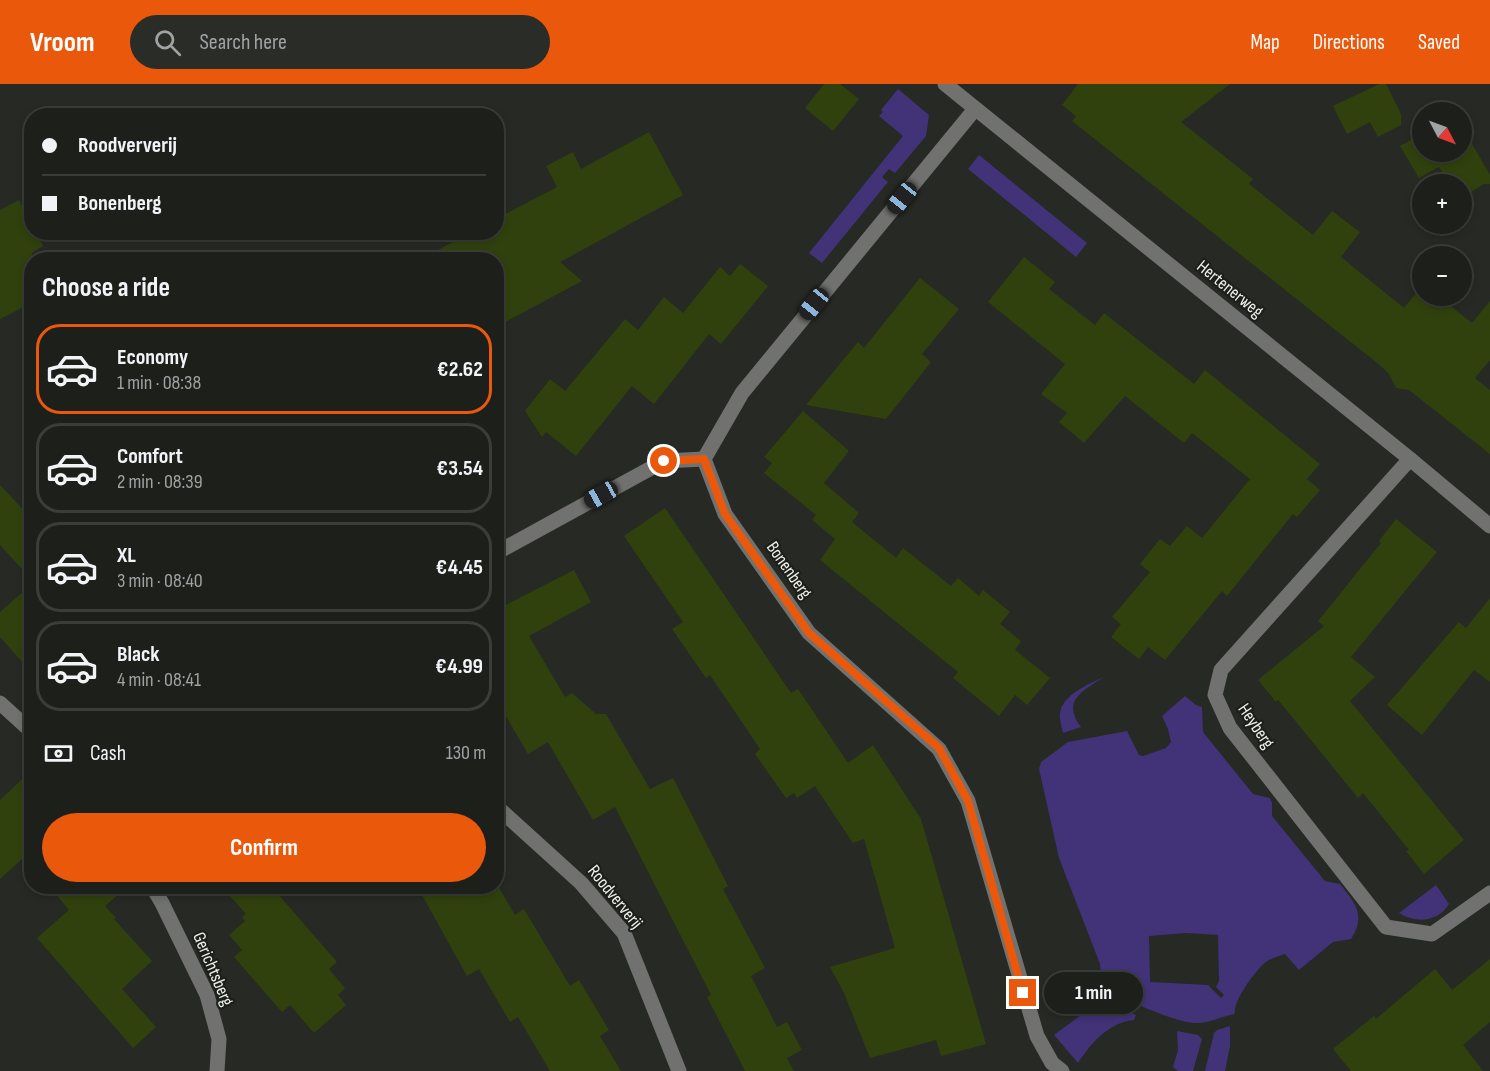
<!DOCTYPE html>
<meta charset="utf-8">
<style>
:root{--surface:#1d1f1b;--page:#2a2c28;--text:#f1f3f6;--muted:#a0a2a3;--line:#3b3d3a;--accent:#ea580c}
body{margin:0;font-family:"Sofia Sans Condensed",sans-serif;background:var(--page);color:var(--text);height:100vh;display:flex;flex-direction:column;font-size:22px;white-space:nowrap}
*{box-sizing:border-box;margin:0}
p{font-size:20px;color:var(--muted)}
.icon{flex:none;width:33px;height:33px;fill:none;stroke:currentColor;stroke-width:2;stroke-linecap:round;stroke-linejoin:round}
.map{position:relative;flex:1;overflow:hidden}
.panel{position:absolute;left:24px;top:168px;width:480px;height:642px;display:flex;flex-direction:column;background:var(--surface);border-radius:24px;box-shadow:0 3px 9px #0003,0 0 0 2px var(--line)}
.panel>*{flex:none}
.banner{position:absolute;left:24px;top:24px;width:480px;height:132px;border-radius:24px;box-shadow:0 3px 9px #0003,0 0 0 2px var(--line);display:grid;align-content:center;height:132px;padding:0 18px;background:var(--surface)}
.needle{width:39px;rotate:131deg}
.tools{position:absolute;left:1412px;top:18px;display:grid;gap:12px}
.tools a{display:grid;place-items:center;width:60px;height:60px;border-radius:50%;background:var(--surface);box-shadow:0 3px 9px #0003,0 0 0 2px var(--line);font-size:30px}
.end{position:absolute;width:27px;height:27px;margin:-14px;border:8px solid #ea580c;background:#fff;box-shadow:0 0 0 3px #fff}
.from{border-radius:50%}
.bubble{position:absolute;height:42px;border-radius:21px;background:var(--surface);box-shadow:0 3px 9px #0003,0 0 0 2px var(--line);font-size:20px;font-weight:700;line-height:42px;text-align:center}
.car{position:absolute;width:18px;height:36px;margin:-18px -9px;border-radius:8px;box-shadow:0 0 4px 2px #0007;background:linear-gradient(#222 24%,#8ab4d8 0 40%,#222 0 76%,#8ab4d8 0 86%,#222 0)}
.banner b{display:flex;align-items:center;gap:21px;height:57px;font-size:22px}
.banner b+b{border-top:2px solid var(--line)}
.banner i{width:15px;height:15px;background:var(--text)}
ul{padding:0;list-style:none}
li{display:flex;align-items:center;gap:18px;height:90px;margin:0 12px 9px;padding:0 6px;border:3px solid var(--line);border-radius:24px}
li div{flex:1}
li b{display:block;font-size:22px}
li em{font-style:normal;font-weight:700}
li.active{border-color:var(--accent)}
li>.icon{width:54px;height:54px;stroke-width:1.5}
h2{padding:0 18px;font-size:27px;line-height:72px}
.pay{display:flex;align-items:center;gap:15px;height:66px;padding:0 18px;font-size:22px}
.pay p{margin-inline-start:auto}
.cta{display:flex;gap:12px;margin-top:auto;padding:12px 18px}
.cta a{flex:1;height:69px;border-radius:36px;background:var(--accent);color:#fff;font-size:24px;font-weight:700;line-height:69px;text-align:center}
header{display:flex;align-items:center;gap:36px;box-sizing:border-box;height:84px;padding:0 30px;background:var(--accent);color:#fff}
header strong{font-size:28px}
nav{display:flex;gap:33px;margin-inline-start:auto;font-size:21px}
.search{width:420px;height:54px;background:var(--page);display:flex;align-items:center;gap:15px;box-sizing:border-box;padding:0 21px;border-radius:33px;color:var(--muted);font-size:22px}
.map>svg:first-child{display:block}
.green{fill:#423278;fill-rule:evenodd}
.building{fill:#30410d}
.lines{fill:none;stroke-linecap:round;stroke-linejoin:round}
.minor{stroke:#71726f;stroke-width:15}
.route{stroke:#ea580c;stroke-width:8}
.labels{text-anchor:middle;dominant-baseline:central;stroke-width:4.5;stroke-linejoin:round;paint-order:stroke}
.street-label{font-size:18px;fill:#eef0ec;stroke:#1d201a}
</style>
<header>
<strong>Vroom</strong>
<div class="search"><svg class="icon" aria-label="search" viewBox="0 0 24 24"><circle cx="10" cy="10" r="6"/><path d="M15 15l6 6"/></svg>Search here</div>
<nav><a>Map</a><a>Directions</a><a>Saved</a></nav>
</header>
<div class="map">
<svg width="1490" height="987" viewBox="0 0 1490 987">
<rect width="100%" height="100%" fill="#272924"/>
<g class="green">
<path d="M898,5L929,31L926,52L895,89L889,85L882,93L888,98L822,179L809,169L903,52L879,32L883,28L881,26Z"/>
<path d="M979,71L1087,159L1076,173L968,85Z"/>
<path d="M1104,593C1083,607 1061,616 1081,643L1063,649C1062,643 1059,635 1060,629C1063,610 1089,600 1104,593Z"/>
<path d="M1185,612L1196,621L1202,623L1203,648L1253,710L1270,714L1272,719V732L1325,797L1340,800C1356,820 1366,831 1351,855L1333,858L1299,886L1285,870C1279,872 1272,874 1267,877C1257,884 1232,918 1235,930C1222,932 1210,939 1198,939C1176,940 1129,916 1107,907L1102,902L1100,880L1059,774L1039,685L1041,678L1068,658L1127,647L1139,671L1143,672L1166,664L1171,658L1168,645L1162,632ZM1186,849L1218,851L1219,897L1216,903L1224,911L1221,914L1208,901L1150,898L1149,852Z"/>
<path d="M1436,801L1449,820C1438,838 1416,840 1399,829Z"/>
<path d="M1101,919H1108L1136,931L1134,936C1108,939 1092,958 1078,979L1054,951L1093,922Z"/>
<path d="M1230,942V962L1225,987H1205L1214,949L1217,946Z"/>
<path d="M1177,947L1198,951L1202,955L1193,987H1178L1173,983L1178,966Z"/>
</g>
<g class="building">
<path d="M824,0H840L859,15L833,47L805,24Z"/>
<path d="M1078,0H1230L1181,38L1253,95L1249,100L1313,151L1332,127L1360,148L1341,173L1404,224L1422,202V212H1438L1472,239L1490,217V276L1475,294L1490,306V370L1409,306L1396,304L1389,290L1381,282L1072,37L1076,32L1062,21Z"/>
<path d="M1379,0H1386L1401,30V41L1378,53L1370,38L1347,50L1333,22Z"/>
<path d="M1461,41L1490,91V100H1484L1461,114V100H1449L1439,83L1419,94L1400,62L1422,50V68H1461Z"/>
<path d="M649,48L683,111L560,178L582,197L496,243V176H420L471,148H496V135L557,103L546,82L573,68L581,85Z"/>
<path d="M19,116L32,140V148H36L43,162L32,169V219L0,235V126Z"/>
<path d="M1024,173L1055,198L1049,205L1095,241L1104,229L1194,300L1205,286L1320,380L1307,395L1320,406L1297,433L1293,430L1227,512L1222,507L1165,576L1148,563L1139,575L1111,553L1121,540L1112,533L1150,488L1140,480L1160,455L1170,462L1187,442L1202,454L1250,395L1192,349L1184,359L1125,312L1084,359L1059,338L1067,329L1041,310L1065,280L988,218Z"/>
<path d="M740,180L768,202L721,260L709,250L654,320L632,302L576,372L546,348L542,353L525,327L550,295L565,307L625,235L638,246L664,213L683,229L720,183L730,192Z"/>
<path d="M920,194L959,225L922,270L931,278L886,335L806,321L858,258L864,264Z"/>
<path d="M803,327L849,367L824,399L859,429L852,438L896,474L903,464L951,502L958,494L979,512L983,506L1010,528L1000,540L1021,557L1015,566L1050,594L1027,621L1015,611L999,632L953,594L958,588L820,476L835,455L812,436L816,431L764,389L772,379L764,373Z"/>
<path d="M0,401L32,435V496L0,461Z"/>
<path d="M665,424L791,609L798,605L848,679L873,661L921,735L986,960L941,972L936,956L870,974L844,909L830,883L895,864L864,755L853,759L815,702L797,714L794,709L786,714L755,670L760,665L710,591L706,594L672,545L683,538L624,452Z"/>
<path d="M1396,435L1437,468L1351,573L1375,593L1350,617L1464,756L1424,790L1406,767L1409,766L1363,709L1358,714L1293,634L1278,616L1276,618L1258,596L1324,542L1318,537L1381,459L1379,457Z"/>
<path d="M574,486L591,518L529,552L565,613L572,609L596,630H606L650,705L673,694L728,802L723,805L765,884L751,892L777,943L787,938L802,966L787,974L794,987H745L707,913L711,911L615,723L593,736L548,658L528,670L496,615V526Z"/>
<path d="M32,500V589L0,553V528Z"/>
<path d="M1490,514V598L1474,586L1422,651L1387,621L1459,538L1466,544Z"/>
<path d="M32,686V766L0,795V716Z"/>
<path d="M49,802H128L105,822L116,834L114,835L152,877L122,905L156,943L133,964L37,854L69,826Z"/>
<path d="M221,802H271L337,878L329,885L345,904L338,911L346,921L314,949L290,921L282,928L234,873L242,866L229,851L245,837L242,833L246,830Z"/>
<path d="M417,802H498L515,831L524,825L570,902L579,896L609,946L600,952L621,987H550L518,933L510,938L479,885L467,892Z"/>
<path d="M1490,875V938L1463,961L1483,987H1351L1333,965L1374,932L1376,935L1435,885L1452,906Z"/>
</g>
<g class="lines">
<g class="minor">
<path d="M945,0L1410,375L1490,442"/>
<path d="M975,25L742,309L704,375L725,430L809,549L939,665L968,717L1037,952L1052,979L1062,987"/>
<path d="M1410,375L1221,586L1215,611L1230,644L1386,843L1432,850L1490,809"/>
<path d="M496,469L664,377L704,375"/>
<path d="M0,619L32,648"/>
<path d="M496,722L581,799L624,849L679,987"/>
<path d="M152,802L162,819L207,911L219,955L217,987"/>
</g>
</g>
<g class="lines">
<path class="route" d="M664,377L704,375L725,430L809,549L939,664L968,717L1023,909"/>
</g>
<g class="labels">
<g class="street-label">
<text transform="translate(1230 205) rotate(39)">Hertenerweg</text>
<text transform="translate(789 486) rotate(55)">Bonenberg</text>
<text transform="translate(1256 642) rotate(56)">Heyberg</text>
<text transform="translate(615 813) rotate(51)">Roodververij</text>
<text transform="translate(213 885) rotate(67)">Gerichtsberg</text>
</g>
</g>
</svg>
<div class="tools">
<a><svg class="needle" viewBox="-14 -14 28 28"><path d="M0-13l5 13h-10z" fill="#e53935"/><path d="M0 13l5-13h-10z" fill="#a0a2a3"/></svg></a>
<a>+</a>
<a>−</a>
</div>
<i class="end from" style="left:664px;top:377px"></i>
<i class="end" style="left:1023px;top:909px"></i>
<div class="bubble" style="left:1044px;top:888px;width:99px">1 min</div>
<i class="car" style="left:902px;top:114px;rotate:219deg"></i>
<i class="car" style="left:814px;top:220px;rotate:219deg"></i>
<i class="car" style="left:601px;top:411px;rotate:241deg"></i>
<div class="banner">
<b><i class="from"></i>Roodververij</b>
<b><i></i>Bonenberg</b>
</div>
<section class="panel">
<h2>Choose a ride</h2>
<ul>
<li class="active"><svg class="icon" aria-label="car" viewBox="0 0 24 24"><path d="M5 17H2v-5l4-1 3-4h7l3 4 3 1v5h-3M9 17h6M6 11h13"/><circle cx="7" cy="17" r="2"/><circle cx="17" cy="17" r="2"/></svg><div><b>Economy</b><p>1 min · 08:38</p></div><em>€2.62</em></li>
<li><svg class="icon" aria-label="car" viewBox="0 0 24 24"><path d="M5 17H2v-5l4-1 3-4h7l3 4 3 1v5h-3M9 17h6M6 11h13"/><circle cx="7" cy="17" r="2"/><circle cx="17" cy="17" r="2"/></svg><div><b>Comfort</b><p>2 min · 08:39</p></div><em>€3.54</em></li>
<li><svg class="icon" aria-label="car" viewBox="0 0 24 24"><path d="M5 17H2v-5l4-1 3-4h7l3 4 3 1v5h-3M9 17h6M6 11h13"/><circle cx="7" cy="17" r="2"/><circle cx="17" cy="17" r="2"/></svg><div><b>XL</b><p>3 min · 08:40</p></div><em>€4.45</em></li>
<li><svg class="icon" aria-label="car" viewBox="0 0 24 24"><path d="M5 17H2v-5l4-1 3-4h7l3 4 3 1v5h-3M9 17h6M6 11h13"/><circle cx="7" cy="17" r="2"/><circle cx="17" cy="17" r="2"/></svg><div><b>Black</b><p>4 min · 08:41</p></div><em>€4.99</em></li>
</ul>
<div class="pay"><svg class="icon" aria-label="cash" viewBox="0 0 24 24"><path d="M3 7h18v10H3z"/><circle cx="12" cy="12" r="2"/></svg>Cash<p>130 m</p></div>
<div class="cta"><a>Confirm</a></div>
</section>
</div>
